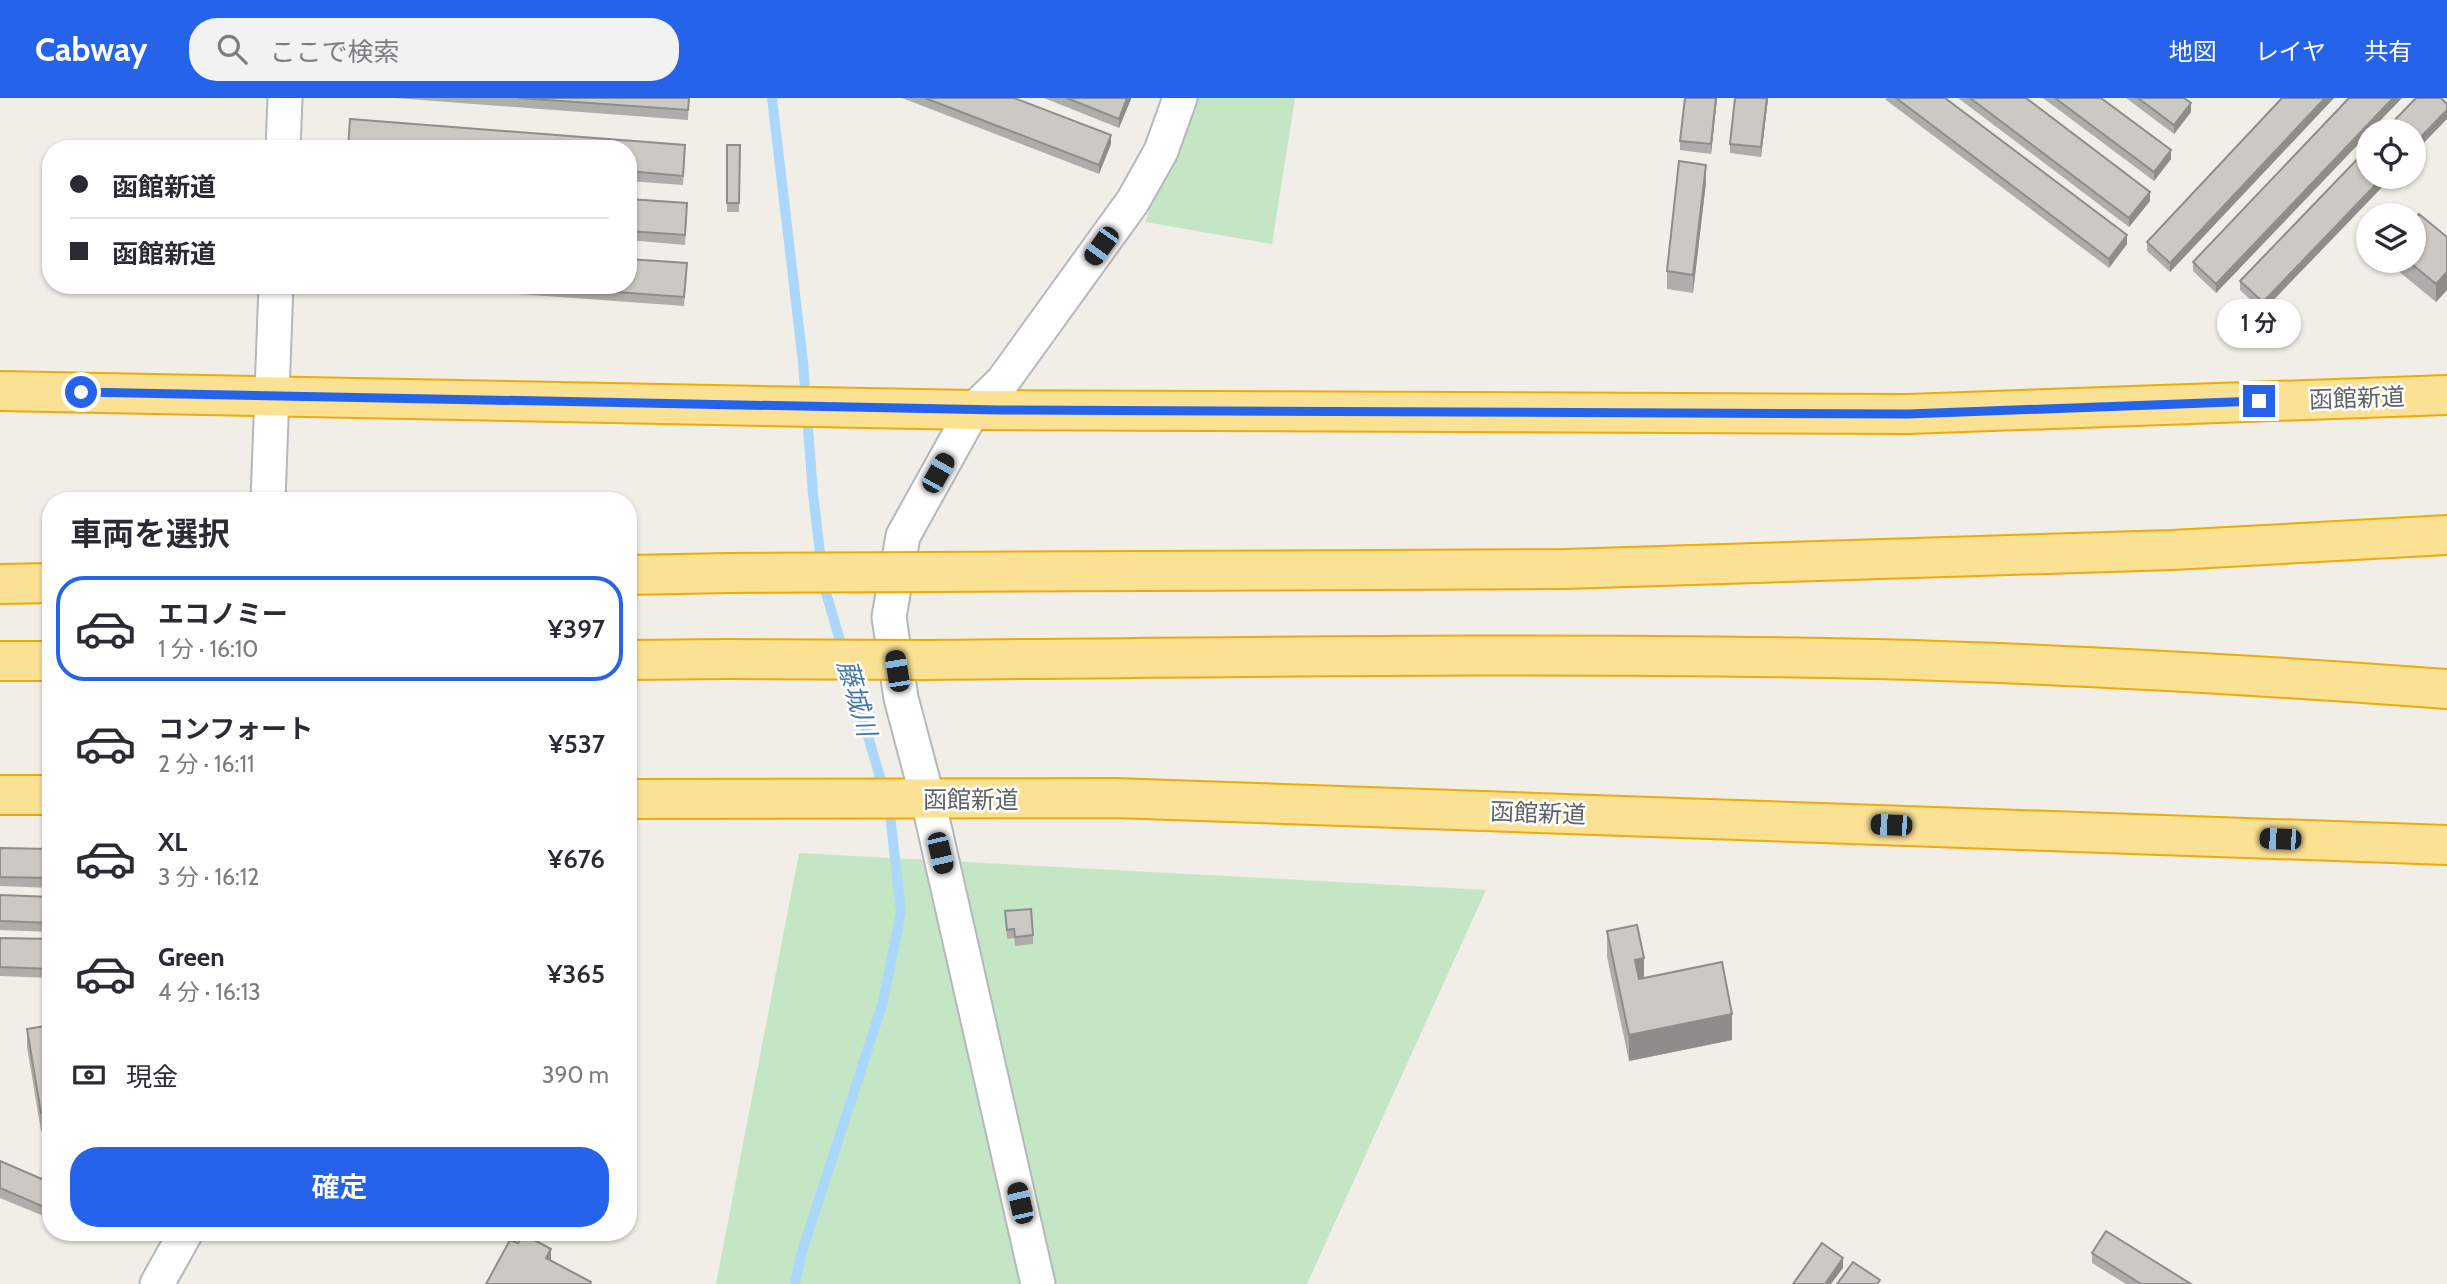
<!DOCTYPE html>
<html lang="ja">
<meta charset="utf-8">
<style>
:root{--surface:#fff;--page:#f2f2f3;--text:#2b2b33;--muted:#7c7c81;--line:#e1e1e2;--accent:#2563eb}
body{margin:0;font-family:Cabin,"Noto Sans JP",sans-serif;background:var(--page);color:var(--text);height:100vh;display:flex;flex-direction:column;font-size:26px;white-space:nowrap}
*{box-sizing:border-box;margin:0}
p{font-size:23px;color:var(--muted)}
.icon{flex:none;width:38px;height:38px;fill:none;stroke:currentColor;stroke-width:2;stroke-linecap:round;stroke-linejoin:round}
.map{position:relative;flex:1;overflow:hidden}
.panel{position:absolute;left:42px;top:394px;width:595px;height:749px;display:flex;flex-direction:column;background:var(--surface);border-radius:28px;box-shadow:0 2px 5px #0004}
.panel>*{flex:none}
.hud{position:absolute;left:42px;top:42px;width:595px;height:154px;border-radius:28px;box-shadow:0 2px 5px #0004;display:grid;align-content:center;height:154px;padding:0 28px;background:var(--surface)}
.controls{position:absolute;left:2356px;top:21px;display:grid;gap:14px}
.controls a{display:grid;place-items:center;width:70px;height:70px;border-radius:50%;background:var(--surface);box-shadow:0 2px 5px #0004;font-size:35px}
.end{position:absolute;width:32px;height:32px;margin:-16px;border:9px solid #2563eb;background:#fff;box-shadow:0 0 0 4px #fff}
.from{border-radius:50%}
.bubble{position:absolute;height:49px;border-radius:24px;background:var(--surface);box-shadow:0 2px 5px #0004;font-size:23px;font-weight:600;line-height:49px;text-align:center}
.car{position:absolute;width:21px;height:42px;margin:-21px -10px;border-radius:9px;box-shadow:0 0 5px 2px #0007;background:linear-gradient(#222 24%,#8ab4d8 0 40%,#222 0 76%,#8ab4d8 0 86%,#222 0)}
.hud b{display:flex;align-items:center;gap:24px;height:66px;font-size:26px}
.hud b+b{border-top:2px solid var(--line)}
.hud i{width:18px;height:18px;background:var(--text)}
ul{padding:0;list-style:none}
li{display:flex;align-items:center;gap:21px;height:105px;margin:0 14px 10px;padding:0 14px;border:4px solid transparent;border-radius:28px}
li div{flex:1}
li b{display:block;font-size:26px}
li em{font-style:normal;font-weight:600}
li.selected{border-color:var(--accent)}
li>.icon{width:63px;height:63px;stroke-width:1.5}
h2{padding:0 28px;font-size:32px;line-height:84px}
.pay{display:flex;align-items:center;gap:18px;height:77px;padding:0 28px;font-size:26px}
.pay p{margin-inline-start:auto}
.action{display:flex;gap:14px;margin-top:auto;padding:14px 28px}
.action a{flex:1;height:80px;border-radius:28px;background:var(--accent);color:#fff;font-size:28px;font-weight:600;line-height:80px;text-align:center}
header{display:flex;align-items:center;gap:42px;box-sizing:border-box;height:98px;padding:0 35px;background:var(--accent);color:#fff}
header strong{font-size:33px}
nav{display:flex;gap:38px;margin-inline-start:auto;font-size:24px}
.search{width:490px;height:63px;background:var(--page);display:flex;align-items:center;gap:18px;box-sizing:border-box;padding:0 24px;border-radius:28px;color:var(--muted);font-size:26px}
.map>svg:first-child{display:block}
.green{fill:#c5e6c5}
.lines{fill:none;stroke-linecap:round;stroke-linejoin:round}
.stream{stroke:#abd7fc;stroke-width:10}
.street-casing{stroke:#b4b7bb;stroke-width:37}
.highway-casing{stroke:#efaa08;stroke-width:42}
.street{stroke:#fff;stroke-width:33}
.highway{stroke:#fae194;stroke-width:38}
.highway-bridge-casing{stroke:#efaa08;stroke-width:42;stroke-linecap:butt}
.highway-bridge{stroke:#fae194;stroke-width:38}
.wall{fill:#afada9}
.shaded-wall{fill:#8f8d89}
.building{fill:#ccc9c4;stroke:#8f8d89;stroke-width:2}
.route{stroke:#2563eb;stroke-width:9}
.labels{text-anchor:middle;dominant-baseline:central;stroke-width:5;stroke-linejoin:round;paint-order:stroke}
.street-label{font-size:24px;fill:#5e6267;stroke:#fff}
.water-label{font-size:26px;font-style:italic;fill:#4678af;stroke:#fff}
</style>
<header>
<strong>Cabway</strong>
<div class="search"><svg class="icon" aria-label="search" viewBox="0 0 24 24"><circle cx="10" cy="10" r="6"/><path d="M15 15l6 6"/></svg>ここで検索</div>
<nav><a>地図</a><a>レイヤ</a><a>共有</a></nav>
</header>
<div class="map">
<svg width="2447" height="1186" viewBox="0 0 2447 1186">
<rect width="100%" height="100%" fill="#f0eee7"/>
<g class="green">
<path d="M1189,0H1295L1272,146L1145,124Z"/>
<path d="M799,755L1486,792L1307,1186H716Z"/>
</g>
<g class="lines">
<g class="stream">
<path d="M772,0L803,264L813,396L824,488L884,693"/>
<path d="M795,1186L801,1157L883,904L901,814L889,708"/>
</g>
<defs>
<g id="street">
<path d="M283,51L285,0"/>
<path d="M268,402L276,187"/>
<path d="M157,1186L186,1134"/>
<path d="M1038,1186L928,702L901,600L889,519L903,438L973,312L1003,283L1133,103L1161,53L1180,0"/>
</g>
<g id="highway">
<path d="M0,293L973,312L1908,316L2447,297"/>
<path d="M930,474L1564,471L2172,452L2447,437"/>
<path d="M628,477L729,475"/>
<path d="M0,486L51,485"/>
<path d="M628,562L728,561"/>
<path d="M928,562C1244,559 1560,554 1875,561C2066,566 2257,577 2447,591"/>
<path d="M0,563H51"/>
<path d="M0,697H51"/>
<path d="M628,701L1114,700L2447,747"/>
</g>
</defs>
<use href="#street" class="street-casing"/>
<use href="#highway" class="highway-casing"/>
<use href="#street" class="street"/>
<use href="#highway" class="highway"/>
<defs>
<g id="highway-bridge">
<path d="M729,475L930,474"/>
<path d="M728,561L928,562"/>
</g>
</defs>
<use href="#highway-bridge" class="highway-bridge-casing"/>
<use href="#highway-bridge" class="highway-bridge"/>
</g>
<g class="wall">
<path d="M395,0H689L688,22Z"/>
<path d="M902,0H1014L1111,46L1099,76Z"/>
<path d="M1044,0H1131V1L1119,30Z"/>
<path d="M1717,0L1711,56L1680,52V43Z"/>
<path d="M1768,0L1761,59L1730,55V46Z"/>
<path d="M1886,0H1945L2127,146L2109,170L1886,2Z"/>
<path d="M1958,0H2026L2150,103L2129,129Z"/>
<path d="M2043,0H2101L2171,61L2154,83Z"/>
<path d="M2126,0H2184L2191,14L2174,36Z"/>
<path d="M2282,0H2334L2170,174L2147,153V144Z"/>
<path d="M2349,0H2402L2370,33H2368V36L2216,195L2193,173V164Z"/>
<path d="M727,47H740L739,114H727Z"/>
<path d="M2368,50L2263,213L2240,192V183Z"/>
<path d="M628,51L685,56L683,87L628,83Z"/>
<path d="M1706,84L1693,195L1667,191V173Z"/>
<path d="M628,101L687,115L685,147L628,142Z"/>
<path d="M2447,139V192L2436,204L2391,167V163H2413Z"/>
<path d="M687,174L684,208L394,187H628Z"/>
<path d="M0,750L51,751V790L0,788Z"/>
<path d="M0,797L51,799V834L0,832Z"/>
<path d="M1005,813L1033,837V846L1015,848L1014,840L1007,841Z"/>
<path d="M1607,833L1644,880L1732,942L1629,963L1607,859Z"/>
<path d="M0,840L51,841V880L0,878Z"/>
<path d="M51,927V1031L41,1033L27,949V931Z"/>
<path d="M0,1063L51,1085V1121L0,1100Z"/>
<path d="M2092,1155L2191,1186H2126L2092,1165Z"/>
</g>
<g class="shaded-wall">
<path d="M1127,0H1131V1L1119,30V21Z"/>
<path d="M1716,0H1717L1711,56V46Z"/>
<path d="M1767,0H1768L1761,59V49Z"/>
<path d="M2325,0H2334L2170,174V165Z"/>
<path d="M2393,0H2402L2370,33H2368V36L2216,195V186Z"/>
<path d="M2191,5V14L2174,36V27Z"/>
<path d="M2447,12V21L2413,56V47Z"/>
<path d="M1111,37V46L1099,76V67Z"/>
<path d="M2171,52V61L2154,83V74Z"/>
<path d="M1706,67V84L1693,195V177Z"/>
<path d="M2383,79H2392L2263,213V204Z"/>
<path d="M2150,94V103L2129,129V120Z"/>
<path d="M2127,137V146L2109,170V161Z"/>
<path d="M2447,174V192L2436,204V186Z"/>
<path d="M1644,860V885L1635,888V862Z"/>
<path d="M1732,916V942L1629,963V937Z"/>
<path d="M551,1151V1177L546,1160Z"/>
<path d="M1843,1160V1170L1831,1186H1825Z"/>
</g>
<g class="building">
<path d="M519,0H689L688,12Z"/>
<path d="M925,0H1014L1111,37L1099,67Z"/>
<path d="M1067,0H1127L1119,21Z"/>
<path d="M1685,0H1716L1711,46L1680,43Z"/>
<path d="M1735,0H1767L1761,49L1730,46Z"/>
<path d="M1896,0H1945L2127,137L2109,161Z"/>
<path d="M1970,0H2026L2150,94L2129,120Z"/>
<path d="M2055,0H2101L2171,52L2154,74Z"/>
<path d="M2138,0H2184L2191,5L2174,27Z"/>
<path d="M2282,0H2325L2170,165L2147,144Z"/>
<path d="M2349,0H2393L2216,186L2193,164Z"/>
<path d="M2416,0H2441L2447,6V12L2413,47V33H2384Z"/>
<path d="M350,21L685,47L683,78L628,73V51H348Z"/>
<path d="M727,47H740L739,105H727Z"/>
<path d="M2368,50V79H2383L2263,204L2240,183Z"/>
<path d="M1679,63L1706,67L1693,177L1667,173Z"/>
<path d="M628,101L687,105L685,137L628,133Z"/>
<path d="M2419,116L2447,139V174L2436,186L2408,163H2413V123Z"/>
<path d="M628,161L687,165L684,199L519,187H628Z"/>
<path d="M0,750L51,751V780L0,779Z"/>
<path d="M0,797L51,799V825L0,823Z"/>
<path d="M1031,811L1033,837L1015,839L1014,831L1007,832L1005,813Z"/>
<path d="M1637,827L1644,860L1635,862L1639,881L1722,864L1732,916L1629,937L1607,833Z"/>
<path d="M0,840L51,841V871L0,869Z"/>
<path d="M51,927V1013L41,1015L27,931Z"/>
<path d="M0,1063L51,1085V1112L0,1090Z"/>
<path d="M2106,1133L2191,1186H2141L2092,1155Z"/>
<path d="M523,1136L551,1151L546,1160L591,1184L590,1186H486L510,1142L518,1145Z"/>
<path d="M1822,1145L1843,1160L1825,1186H1793Z"/>
<path d="M1853,1164L1880,1182L1877,1186H1837Z"/>
</g>
<g class="lines">
<path class="route" d="M81,294L1000,312L1908,316L2259,303"/>
</g>
<g class="labels">
<g class="street-label">
<text transform="translate(2357 300) rotate(-2)">函館新道</text>
<text x="971" y="701">函館新道</text>
<text transform="translate(1538 715) rotate(2)">函館新道</text>
</g>
<g class="water-label">
<text transform="translate(857 600) rotate(74)">藤城川</text>
</g>
</g>
</svg>
<div class="controls">
<a><svg class="icon" aria-label="locate" viewBox="0 0 24 24"><circle cx="12" cy="12" r="6"/><path d="M12 2v4M12 18v4M2 12h4M18 12h4"/></svg></a>
<a><svg class="icon" aria-label="layers" viewBox="0 0 24 24"><path d="M12 4l9 5-9 5-9-5zM3 14l9 5 9-5"/></svg></a>
</div>
<i class="end from" style="left:81px;top:294px"></i>
<i class="end" style="left:2259px;top:303px"></i>
<div class="bubble" style="left:2217px;top:201px;width:84px">1 分</div>
<i class="car" style="left:1101px;top:148px;rotate:216deg"></i>
<i class="car" style="left:938px;top:375px;rotate:29deg"></i>
<i class="car" style="left:897px;top:573px;rotate:351deg"></i>
<i class="car" style="left:1891px;top:727px;rotate:272deg"></i>
<i class="car" style="left:2280px;top:741px;rotate:272deg"></i>
<i class="car" style="left:940px;top:755px;rotate:167deg"></i>
<i class="car" style="left:1020px;top:1105px;rotate:347deg"></i>
<div class="hud">
<b><i class="from"></i>函館新道</b>
<b><i></i>函館新道</b>
</div>
<section class="panel">
<h2>車両を選択</h2>
<ul>
<li class="selected"><svg class="icon" aria-label="car" viewBox="0 0 24 24"><path d="M5 17H2v-5l4-1 3-4h7l3 4 3 1v5h-3M9 17h6M6 11h13"/><circle cx="7" cy="17" r="2"/><circle cx="17" cy="17" r="2"/></svg><div><b>エコノミー</b><p>1 分 · 16:10</p></div><em>¥397</em></li>
<li><svg class="icon" aria-label="car" viewBox="0 0 24 24"><path d="M5 17H2v-5l4-1 3-4h7l3 4 3 1v5h-3M9 17h6M6 11h13"/><circle cx="7" cy="17" r="2"/><circle cx="17" cy="17" r="2"/></svg><div><b>コンフォート</b><p>2 分 · 16:11</p></div><em>¥537</em></li>
<li><svg class="icon" aria-label="car" viewBox="0 0 24 24"><path d="M5 17H2v-5l4-1 3-4h7l3 4 3 1v5h-3M9 17h6M6 11h13"/><circle cx="7" cy="17" r="2"/><circle cx="17" cy="17" r="2"/></svg><div><b>XL</b><p>3 分 · 16:12</p></div><em>¥676</em></li>
<li><svg class="icon" aria-label="car" viewBox="0 0 24 24"><path d="M5 17H2v-5l4-1 3-4h7l3 4 3 1v5h-3M9 17h6M6 11h13"/><circle cx="7" cy="17" r="2"/><circle cx="17" cy="17" r="2"/></svg><div><b>Green</b><p>4 分 · 16:13</p></div><em>¥365</em></li>
</ul>
<div class="pay"><svg class="icon" aria-label="cash" viewBox="0 0 24 24"><path d="M3 7h18v10H3z"/><circle cx="12" cy="12" r="2"/></svg>現金<p>390 m</p></div>
<div class="action"><a>確定</a></div>
</section>
</div>
